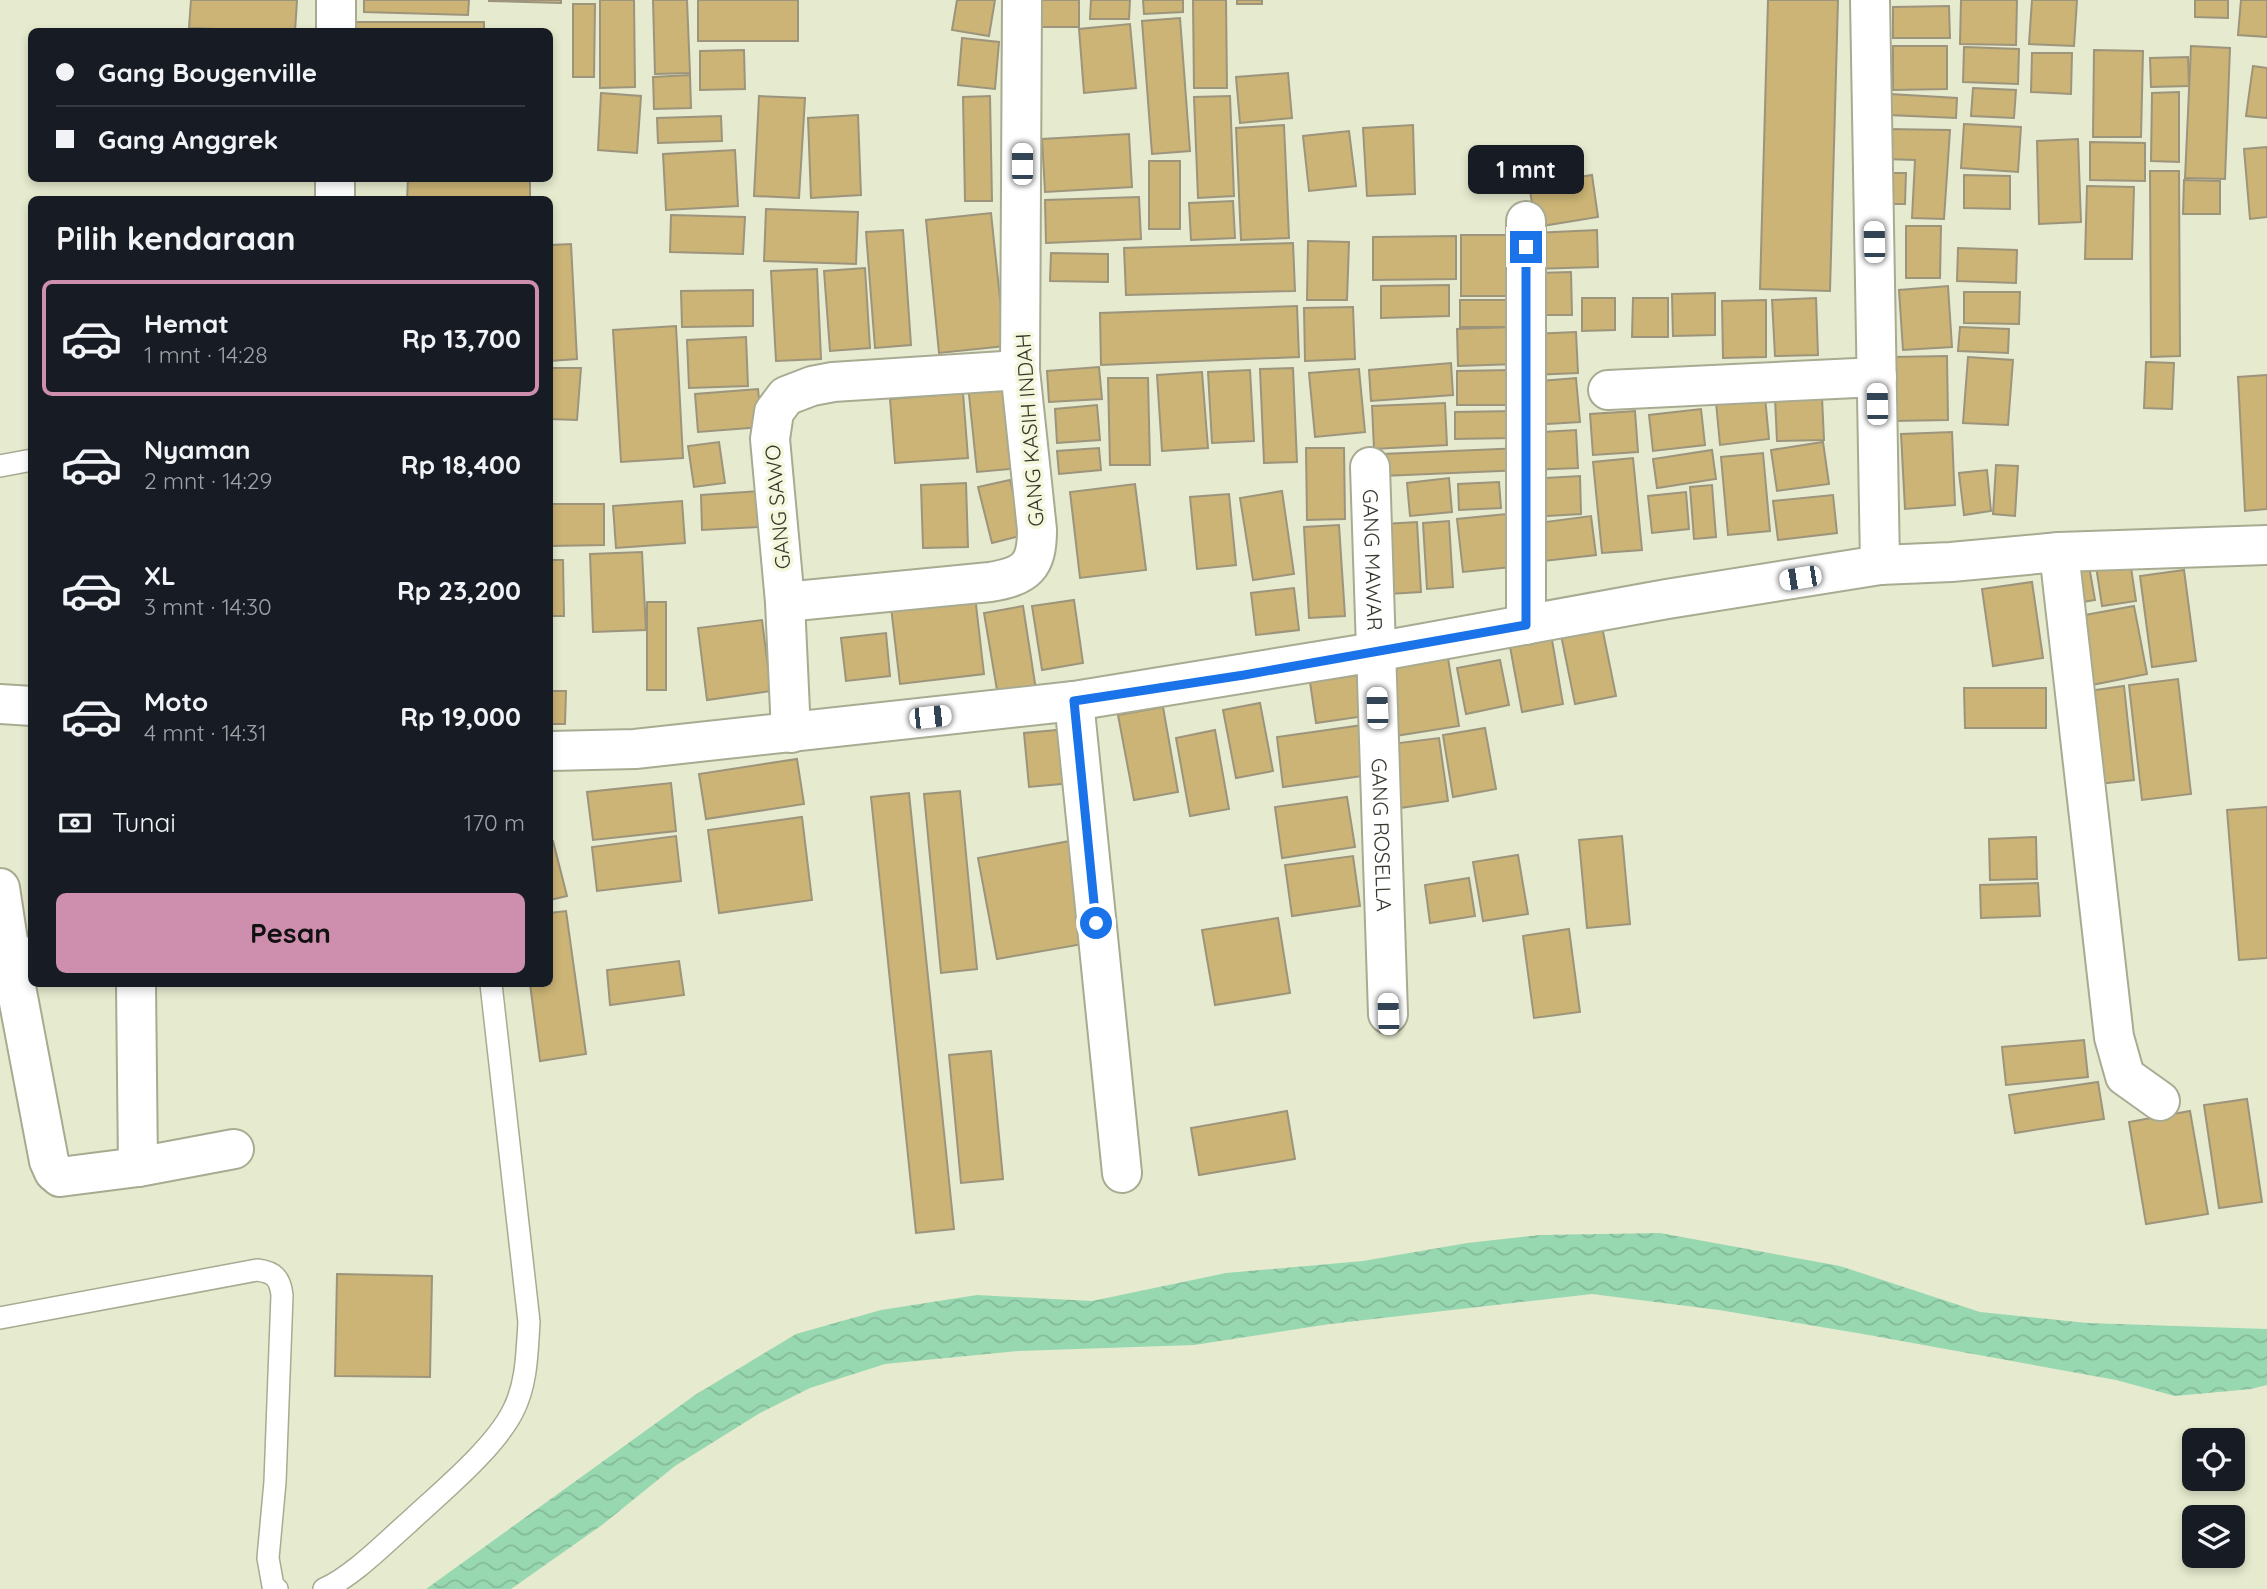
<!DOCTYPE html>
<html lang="id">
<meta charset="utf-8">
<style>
:root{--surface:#171b24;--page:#242831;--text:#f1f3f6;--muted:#9ea1a6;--line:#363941;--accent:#ce8eae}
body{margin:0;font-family:Quicksand,sans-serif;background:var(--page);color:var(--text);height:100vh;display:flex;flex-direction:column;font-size:26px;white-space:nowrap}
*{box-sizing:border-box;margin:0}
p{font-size:23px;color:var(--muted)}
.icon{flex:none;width:38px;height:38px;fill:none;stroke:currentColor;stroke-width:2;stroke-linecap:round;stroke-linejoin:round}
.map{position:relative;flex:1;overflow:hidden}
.sheet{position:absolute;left:28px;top:196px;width:525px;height:791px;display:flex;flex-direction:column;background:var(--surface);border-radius:10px;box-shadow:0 4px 10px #0003}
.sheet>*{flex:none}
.guide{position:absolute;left:28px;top:28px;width:525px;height:154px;border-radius:10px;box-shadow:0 4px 10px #0003;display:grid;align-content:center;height:154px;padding:0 28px;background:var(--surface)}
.buttons{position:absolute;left:2182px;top:1428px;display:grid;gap:14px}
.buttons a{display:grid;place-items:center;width:63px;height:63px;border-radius:10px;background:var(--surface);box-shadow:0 4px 10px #0003;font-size:35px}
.end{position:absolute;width:32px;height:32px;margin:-16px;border:9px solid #1a73e8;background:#fff;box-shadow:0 0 0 4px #fff}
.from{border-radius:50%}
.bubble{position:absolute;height:49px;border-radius:10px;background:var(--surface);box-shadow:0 4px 10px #0003;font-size:23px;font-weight:700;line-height:49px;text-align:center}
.car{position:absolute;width:21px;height:42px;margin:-21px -10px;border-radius:9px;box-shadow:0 0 5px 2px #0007;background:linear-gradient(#fff 24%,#345 0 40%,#fff 0 76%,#345 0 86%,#fff 0)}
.guide b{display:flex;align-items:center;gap:24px;height:66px;font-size:26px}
.guide b+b{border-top:2px solid var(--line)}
.guide i{width:18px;height:18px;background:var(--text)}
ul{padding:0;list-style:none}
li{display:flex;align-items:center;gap:21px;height:116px;margin:0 14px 10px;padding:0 14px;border:4px solid transparent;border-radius:10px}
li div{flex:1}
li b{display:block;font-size:26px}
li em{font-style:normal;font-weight:700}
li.selected{border-color:var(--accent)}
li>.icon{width:63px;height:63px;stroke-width:1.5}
h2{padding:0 28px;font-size:32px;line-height:84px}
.pay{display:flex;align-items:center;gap:18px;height:77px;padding:0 28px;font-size:26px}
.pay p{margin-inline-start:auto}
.primary-button{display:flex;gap:14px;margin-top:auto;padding:14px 28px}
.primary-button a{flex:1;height:80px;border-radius:10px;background:var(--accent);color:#111;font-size:28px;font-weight:700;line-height:80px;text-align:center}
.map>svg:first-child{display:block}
.water{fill:url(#water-waves)}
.building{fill:#cbb475;stroke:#9d947c;stroke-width:2}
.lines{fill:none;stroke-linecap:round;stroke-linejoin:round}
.lane-casing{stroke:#a8ab91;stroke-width:24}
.street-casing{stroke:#a8ab91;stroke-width:42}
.lane{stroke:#fff;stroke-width:21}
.street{stroke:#fff;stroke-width:38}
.route{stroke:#1a73e8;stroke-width:9}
.labels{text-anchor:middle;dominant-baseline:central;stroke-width:7;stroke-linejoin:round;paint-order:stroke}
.street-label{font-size:21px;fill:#37382d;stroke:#f4f7db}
</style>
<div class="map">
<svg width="2267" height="1589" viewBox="0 0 2267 1589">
<defs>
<pattern id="water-waves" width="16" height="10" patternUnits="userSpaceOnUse" patternTransform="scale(1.75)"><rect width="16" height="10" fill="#98d8b1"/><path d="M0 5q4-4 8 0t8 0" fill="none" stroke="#84ba99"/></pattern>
</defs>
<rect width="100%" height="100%" fill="#e6eace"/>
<path class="water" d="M1660,1233L1840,1266L1980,1312L2087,1323L2267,1329V1385L2251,1389L2175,1396L2116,1380L1863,1334L1719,1310L1592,1294L1330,1324L1194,1345L1019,1351L885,1364L810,1388L760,1413L675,1466L602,1525L511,1589H426L695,1395L796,1334L881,1310L977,1295L1092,1301L1226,1273L1363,1261L1467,1243L1540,1235Z"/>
<g class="building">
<path d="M191,0H297L295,32L189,28Z"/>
<path d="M364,0H469L468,15L364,12Z"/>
<path d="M489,0H561V3L489,1Z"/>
<path d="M600,0H634L635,87L600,88Z"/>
<path d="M653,0H687L690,73L655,74Z"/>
<rect x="698" y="0" width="100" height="41"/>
<path d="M957,0H995L989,36L952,30Z"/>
<path d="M1036,0H1079V27H1037Z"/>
<path d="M1091,0H1130L1129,19H1090Z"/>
<path d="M1143,0H1183V12L1144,14Z"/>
<path d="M1193,0H1226L1227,88H1194Z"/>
<rect x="1237" y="0" width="25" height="4"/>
<path d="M1768,0H1838L1830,291L1760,289Z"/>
<path d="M1961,0H2017L2016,45L1960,44Z"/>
<path d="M2032,0H2077L2074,46L2029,44Z"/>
<path d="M2195,0H2228V18L2195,17Z"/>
<path d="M2241,0H2267V37L2238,35Z"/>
<path d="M573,4H595L594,77H573Z"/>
<path d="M1949,6L1950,38H1893V7Z"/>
<path d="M1180,18L1190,151L1152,154L1142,21Z"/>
<rect x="353" y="22" width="131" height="10"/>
<path d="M1130,24L1136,88L1084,93L1079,29Z"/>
<path d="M962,38L999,42L995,89L958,85Z"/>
<path d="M1893,46H1947V89L1893,90Z"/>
<path d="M2191,46L2230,48L2225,179L2185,178Z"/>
<path d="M1964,47L2019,49L2018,84L1963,82Z"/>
<path d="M744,50L745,89L700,90V51Z"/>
<path d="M2094,50L2143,51L2141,137H2093Z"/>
<path d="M2032,53H2072L2071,94L2031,92Z"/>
<path d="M2188,57L2189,86L2151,87L2150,58Z"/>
<path d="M2253,66L2267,68V118L2246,116Z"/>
<path d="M1288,73L1292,118L1240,123L1236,77Z"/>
<path d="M690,75L691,108L654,109L653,77Z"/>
<path d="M1973,88L2016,90L2014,118L1971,116Z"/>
<path d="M2179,92V162L2151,161L2152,93Z"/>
<path d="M601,93L641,96L637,153L598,150Z"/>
<path d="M1890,94L1957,98L1956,118L1888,115Z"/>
<path d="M759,96L805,98L799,198L754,196Z"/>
<path d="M990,96L992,201H965L963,97Z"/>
<path d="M1230,96L1234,196L1198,198L1194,97Z"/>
<path d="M858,115L861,195L811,198L808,118Z"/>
<path d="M721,116L722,141L658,143L657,118Z"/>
<path d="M1964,124L2021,127L2018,172L1961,168Z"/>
<path d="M1284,125L1289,238L1241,240L1236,128Z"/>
<path d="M1413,125L1415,194L1367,196L1363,128Z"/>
<path d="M1886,129L1950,130L1944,219L1912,218L1915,160L1885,159Z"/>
<path d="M1349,131L1356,186L1309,191L1303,136Z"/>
<path d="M1129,134L1132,187L1045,192L1042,139Z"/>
<path d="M2078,139L2081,222L2039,224L2037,141Z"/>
<path d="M2090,142L2145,143V181L2090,180Z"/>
<path d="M2267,147V217L2250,219L2244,149Z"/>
<path d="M735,150L738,206L666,210L663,154Z"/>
<rect x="1149" y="161" width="31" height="68"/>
<path d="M2150,171H2179L2180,356L2151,357Z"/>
<path d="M1890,173H1906L1905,204H1889Z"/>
<path d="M1592,175L1598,217L1536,227L1529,185Z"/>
<path d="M1964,175L2010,176V209L1964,208Z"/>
<path d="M408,178H530V200H407Z"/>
<path d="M2184,180L2220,181V214H2183Z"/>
<path d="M2087,186L2134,187L2132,259H2085Z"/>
<path d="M1139,197L1141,239L1046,243L1045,200Z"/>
<path d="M1233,201L1235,238L1191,240L1189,203Z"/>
<path d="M766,209L858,212L856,264L764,261Z"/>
<path d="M991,213L1005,346L939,353L926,220Z"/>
<path d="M671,215L745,217L743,254L670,252Z"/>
<path d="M1906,226H1941L1940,278H1906Z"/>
<path d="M903,230L911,345L875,348L866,232Z"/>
<path d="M1597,230L1598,267L1533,269V233Z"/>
<rect x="1461" y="235" width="52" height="61"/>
<path d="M1456,236V279L1373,280V237Z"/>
<path d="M1308,241L1349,242L1347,300H1307Z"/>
<path d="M1293,243L1295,291L1126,295L1124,248Z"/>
<path d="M571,244L577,359L550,361V245Z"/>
<path d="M1958,248L2017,250L2016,283L1957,281Z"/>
<path d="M1051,253L1108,254V282L1050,281Z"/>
<path d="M865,268L870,348L830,351L824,271Z"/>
<path d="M817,269L821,359L776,361L771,271Z"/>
<path d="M1571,272L1572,315H1538V273Z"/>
<path d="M1449,285V316L1381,318V286Z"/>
<path d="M1948,286L1952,347L1903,350L1899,290Z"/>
<path d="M753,290V326L682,327L681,291Z"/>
<path d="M1964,292H2020L2019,324L1964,323Z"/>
<path d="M1715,293V335L1673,336L1672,294Z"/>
<path d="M1582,298H1615V330L1582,331Z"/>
<path d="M1633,298H1668V337H1632Z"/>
<path d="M1816,298L1818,355L1775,356L1772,300Z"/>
<rect x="1460" y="300" width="56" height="27"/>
<path d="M1766,300V357L1723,358L1722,301Z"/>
<path d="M1297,306L1299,357L1101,365L1100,313Z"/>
<path d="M1353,307L1355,359L1305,361L1304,308Z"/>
<path d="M676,326L683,458L621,462L613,330Z"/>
<path d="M1516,327L1517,364L1458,366L1457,329Z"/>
<path d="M1960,327L2009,329L2008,353L1958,351Z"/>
<path d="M1576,332L1578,373L1532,375L1531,334Z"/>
<path d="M746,337L748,386L689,388L687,340Z"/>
<path d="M1947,356L1948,420L1893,421L1892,357Z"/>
<path d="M1968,357L2013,360L2008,425L1963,423Z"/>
<path d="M2146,362L2174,363L2172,409L2144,408Z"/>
<path d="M1451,363L1453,395L1371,401L1369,370Z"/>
<path d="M1099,367L1102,399L1049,402L1047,371Z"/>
<path d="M550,368H581L577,420L550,419Z"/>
<path d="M1293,368L1297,462L1264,463L1260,369Z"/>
<path d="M1359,369L1365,432L1315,437L1309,373Z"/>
<path d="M1250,370L1254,441L1212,443L1208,372Z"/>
<path d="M1511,370L1512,405H1457V371Z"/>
<path d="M1202,372L1208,448L1162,451L1157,375Z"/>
<path d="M2267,375V509L2245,511L2238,377Z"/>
<path d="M1108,378H1148L1150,465H1110Z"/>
<path d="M1576,378L1580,422L1531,425L1528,382Z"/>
<path d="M1012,380L1021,468L977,472L968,385Z"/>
<path d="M758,389L762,427L698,432L695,394Z"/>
<path d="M963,393L968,458L895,463L890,399Z"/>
<path d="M1765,397L1769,439L1720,445L1716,402Z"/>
<path d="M1822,397L1824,440L1777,441L1775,398Z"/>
<path d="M1445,403L1447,445L1374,449L1372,406Z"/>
<path d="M1097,405L1100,440L1057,443L1055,409Z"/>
<path d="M1701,409L1705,445L1653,451L1649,415Z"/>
<path d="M1514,411V438L1455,439V412Z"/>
<path d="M1635,411L1638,452L1593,455L1590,414Z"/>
<path d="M1576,430L1578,468L1528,470L1526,433Z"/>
<path d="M1952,432L1955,505L1905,509L1901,434Z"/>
<path d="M719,442L725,483L694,487L688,446Z"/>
<path d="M1823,442L1829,484L1777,491L1771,450Z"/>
<path d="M1099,448L1101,470L1059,474L1057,451Z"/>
<path d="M1306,448H1344L1345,519L1307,520Z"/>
<path d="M1522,448L1523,470L1383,476L1382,454Z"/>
<path d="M1712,450L1716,479L1657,488L1653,459Z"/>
<path d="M1763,453L1770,531L1728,535L1721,457Z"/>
<path d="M1633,458L1642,550L1602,553L1593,462Z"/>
<path d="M1996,465L2018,466L2015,516L1993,514Z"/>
<path d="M1987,470L1991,511L1964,515L1959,473Z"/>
<path d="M1580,476L1581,514L1530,517L1529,479Z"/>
<path d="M1449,478L1452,512L1410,516L1407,483Z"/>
<path d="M1010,480L1024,535L992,543L978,487Z"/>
<path d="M1499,482L1501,508L1459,510L1458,484Z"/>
<path d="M966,483L968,547L923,548L921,485Z"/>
<path d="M1135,484L1146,570L1080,578L1070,492Z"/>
<path d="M1712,485L1716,537L1694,539L1690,487Z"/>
<path d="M774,490L776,526L702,530L701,495Z"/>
<path d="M1282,491L1294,574L1253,580L1240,498Z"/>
<path d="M1686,492L1689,529L1652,533L1648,496Z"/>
<path d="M1229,494L1236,565L1197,569L1190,497Z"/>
<path d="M1833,495L1837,533L1778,540L1773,501Z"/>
<path d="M682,501L685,543L616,548L613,506Z"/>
<path d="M550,504H604V545L550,546Z"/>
<path d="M1506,514L1511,567L1463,572L1457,519Z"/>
<path d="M1591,516L1596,555L1535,562L1530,524Z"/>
<path d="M1449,521L1453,587L1427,589L1423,523Z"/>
<path d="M1417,522L1421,592L1388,594L1384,524Z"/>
<path d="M1339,525L1345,616L1309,618L1304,527Z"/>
<path d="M642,552L646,630L593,632L590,554Z"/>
<path d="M550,560H563L564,616H550Z"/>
<path d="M2130,561L2136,601L2102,606L2096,566Z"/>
<path d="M2089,566L2095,600L2077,603L2072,569Z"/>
<path d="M2184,570L2196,661L2152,667L2140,576Z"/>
<path d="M2032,582L2043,658L1993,666L1982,589Z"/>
<path d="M1294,588L1299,630L1256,635L1251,593Z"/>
<path d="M975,596L984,674L900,684L891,607Z"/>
<path d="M1074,600L1083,663L1042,670L1032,606Z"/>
<rect x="647" y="602" width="19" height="88"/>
<path d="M1023,606L1036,690L998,696L984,613Z"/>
<path d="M2134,606L2147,674L2087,686L2074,617Z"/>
<path d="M762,620L771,691L707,700L698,628Z"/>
<path d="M1601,622L1616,696L1575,704L1560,630Z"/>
<path d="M886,633L890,676L846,681L841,638Z"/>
<path d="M1551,634L1563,704L1522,712L1509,641Z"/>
<path d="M1447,652L1459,726L1395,736L1383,662Z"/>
<path d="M1500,660L1509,705L1466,714L1457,668Z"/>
<path d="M1359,675L1365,716L1316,723L1310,682Z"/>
<path d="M2178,679L2191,794L2142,800L2129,685Z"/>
<path d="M2124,686L2134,780L2099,784L2088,691Z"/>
<path d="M1964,688H2046V728H1965Z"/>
<path d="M550,691H566L565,724H550Z"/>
<path d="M1260,703L1273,771L1236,778L1223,710Z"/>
<path d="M1163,707L1178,792L1134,800L1118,715Z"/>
<path d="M1370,724L1377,774L1283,787L1277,737Z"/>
<path d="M1485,728L1496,789L1453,797L1443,735Z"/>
<path d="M1067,729L1072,783L1029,787L1024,733Z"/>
<path d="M1215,730L1229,809L1190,816L1176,738Z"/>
<path d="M1439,738L1448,801L1400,808L1391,744Z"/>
<path d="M797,759L804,804L706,819L699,774Z"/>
<path d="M671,783L676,831L593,840L587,792Z"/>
<path d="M960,791L977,969L941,973L924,794Z"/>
<path d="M909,793L954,1229L916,1233L871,797Z"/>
<path d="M1347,797L1355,847L1282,858L1275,807Z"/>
<path d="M2267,807V958L2239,960L2227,810Z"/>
<path d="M802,817L812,900L719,913L708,830Z"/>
<path d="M676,836L681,881L597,891L592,847Z"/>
<path d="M1622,836L1630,924L1587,928L1579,840Z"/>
<path d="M2036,837L2037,879L1990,880L1989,839Z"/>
<path d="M1075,840L1094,942L997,959L978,858Z"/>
<path d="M553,841L567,896L550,900V842Z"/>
<path d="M1518,855L1528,914L1483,921L1473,862Z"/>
<path d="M1353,856L1360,906L1292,916L1285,865Z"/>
<path d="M1469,878L1475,916L1430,923L1425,885Z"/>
<path d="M2038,883L2040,916L1981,918L1980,885Z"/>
<path d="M566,911L586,1054L540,1061L530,984H550V913Z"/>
<path d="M1278,918L1290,993L1215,1005L1202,930Z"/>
<path d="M1569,929L1580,1012L1534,1018L1523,936Z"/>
<path d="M679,961L684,995L610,1005L607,970Z"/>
<path d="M2084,1040L2088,1077L2006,1085L2002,1047Z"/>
<path d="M991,1051L1003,1179L961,1183L949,1055Z"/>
<path d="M2098,1082L2104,1119L2015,1133L2009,1095Z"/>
<path d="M2247,1099L2262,1202L2219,1208L2204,1105Z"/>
<path d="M1287,1111L1295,1159L1199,1175L1191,1128Z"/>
<path d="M2190,1111L2208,1214L2146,1224L2129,1122Z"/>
<path d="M337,1274L432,1276L430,1377L335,1376Z"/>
</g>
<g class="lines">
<defs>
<g id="lane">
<path d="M0,466L32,460"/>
<path d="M0,1318L257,1270C274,1272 280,1278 282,1295L275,1482L268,1558L273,1586L277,1589"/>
<path d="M324,1589C353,1576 384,1544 408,1523C440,1493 494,1449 513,1411C527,1384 527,1352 529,1322L491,984"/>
</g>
<g id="street">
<path d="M1870,0L1880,565"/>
<path d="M336,32V0"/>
<path d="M335,200V178"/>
<path d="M1608,390L1877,377"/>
<path id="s1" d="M1370,467L1388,1014"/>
<path d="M2059,552L2114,1037L2125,1076L2160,1101"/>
<path d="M785,602L990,582C1026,576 1037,567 1037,530L1020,370L1022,0"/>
<path d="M1526,625V221"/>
<path d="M1074,701L1122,1173"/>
<path d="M0,704L32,706"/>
<path d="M791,733L785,602L770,439L774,412L786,396L812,386L833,382L1020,370"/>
<path d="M550,751L635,749L1074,701L1375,652L1667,599L1880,565L1951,562L2059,552L2267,545"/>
<path d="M0,888L11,960"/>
<path d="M32,956L11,960L49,1161L54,1172L60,1177L138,1167"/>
<path d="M136,984L138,1167L234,1149"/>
</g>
</defs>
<use href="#lane" class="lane-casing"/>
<use href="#street" class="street-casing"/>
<use href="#lane" class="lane"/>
<use href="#street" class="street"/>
</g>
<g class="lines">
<path class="route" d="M1096,923L1074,701L1244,675L1526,625V247"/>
</g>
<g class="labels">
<g class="street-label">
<text transform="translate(1029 430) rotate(-94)">GANG KASIH INDAH</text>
<text transform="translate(777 507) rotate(-95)">GANG SAWO</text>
<text stroke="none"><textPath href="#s1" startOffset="93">GANG MAWAR</textPath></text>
<text stroke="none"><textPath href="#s1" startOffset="368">GANG ROSELLA</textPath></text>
</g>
</g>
</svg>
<div class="buttons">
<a><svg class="icon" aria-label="locate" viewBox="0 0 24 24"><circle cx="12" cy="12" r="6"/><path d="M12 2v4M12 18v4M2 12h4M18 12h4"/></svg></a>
<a><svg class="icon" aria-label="layers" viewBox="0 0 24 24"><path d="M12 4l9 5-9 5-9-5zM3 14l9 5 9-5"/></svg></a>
</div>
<i class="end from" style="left:1096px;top:923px"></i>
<i class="end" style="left:1526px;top:247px"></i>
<div class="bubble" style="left:1468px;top:145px;width:116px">1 mnt</div>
<i class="car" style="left:1022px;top:164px;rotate:0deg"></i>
<i class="car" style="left:1874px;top:242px;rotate:359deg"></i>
<i class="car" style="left:1877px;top:404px;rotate:359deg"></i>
<i class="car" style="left:1800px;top:578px;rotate:261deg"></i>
<i class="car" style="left:1377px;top:708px;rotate:358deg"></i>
<i class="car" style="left:930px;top:717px;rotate:84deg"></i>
<i class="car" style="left:1388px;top:1014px;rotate:358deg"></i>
<div class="guide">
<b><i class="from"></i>Gang Bougenville</b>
<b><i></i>Gang Anggrek</b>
</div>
<section class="sheet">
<h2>Pilih kendaraan</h2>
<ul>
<li class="selected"><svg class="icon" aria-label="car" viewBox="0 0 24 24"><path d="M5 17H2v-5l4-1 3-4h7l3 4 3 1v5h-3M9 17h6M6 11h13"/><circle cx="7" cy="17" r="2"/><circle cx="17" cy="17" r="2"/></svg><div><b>Hemat</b><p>1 mnt · 14:28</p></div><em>Rp 13,700</em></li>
<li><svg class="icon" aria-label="car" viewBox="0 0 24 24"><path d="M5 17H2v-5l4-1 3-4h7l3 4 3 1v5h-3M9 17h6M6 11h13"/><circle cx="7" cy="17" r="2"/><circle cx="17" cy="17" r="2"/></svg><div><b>Nyaman</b><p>2 mnt · 14:29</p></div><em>Rp 18,400</em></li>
<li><svg class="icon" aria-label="car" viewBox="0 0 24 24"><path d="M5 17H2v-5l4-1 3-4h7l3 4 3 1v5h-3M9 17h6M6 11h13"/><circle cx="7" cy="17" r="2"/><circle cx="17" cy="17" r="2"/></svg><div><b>XL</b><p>3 mnt · 14:30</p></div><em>Rp 23,200</em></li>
<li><svg class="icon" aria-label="car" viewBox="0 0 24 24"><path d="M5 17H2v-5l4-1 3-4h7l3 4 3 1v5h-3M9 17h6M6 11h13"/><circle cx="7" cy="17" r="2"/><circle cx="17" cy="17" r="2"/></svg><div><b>Moto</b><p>4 mnt · 14:31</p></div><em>Rp 19,000</em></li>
</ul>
<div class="pay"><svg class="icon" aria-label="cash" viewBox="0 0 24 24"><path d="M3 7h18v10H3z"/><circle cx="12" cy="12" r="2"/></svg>Tunai<p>170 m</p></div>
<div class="primary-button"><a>Pesan</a></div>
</section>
</div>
